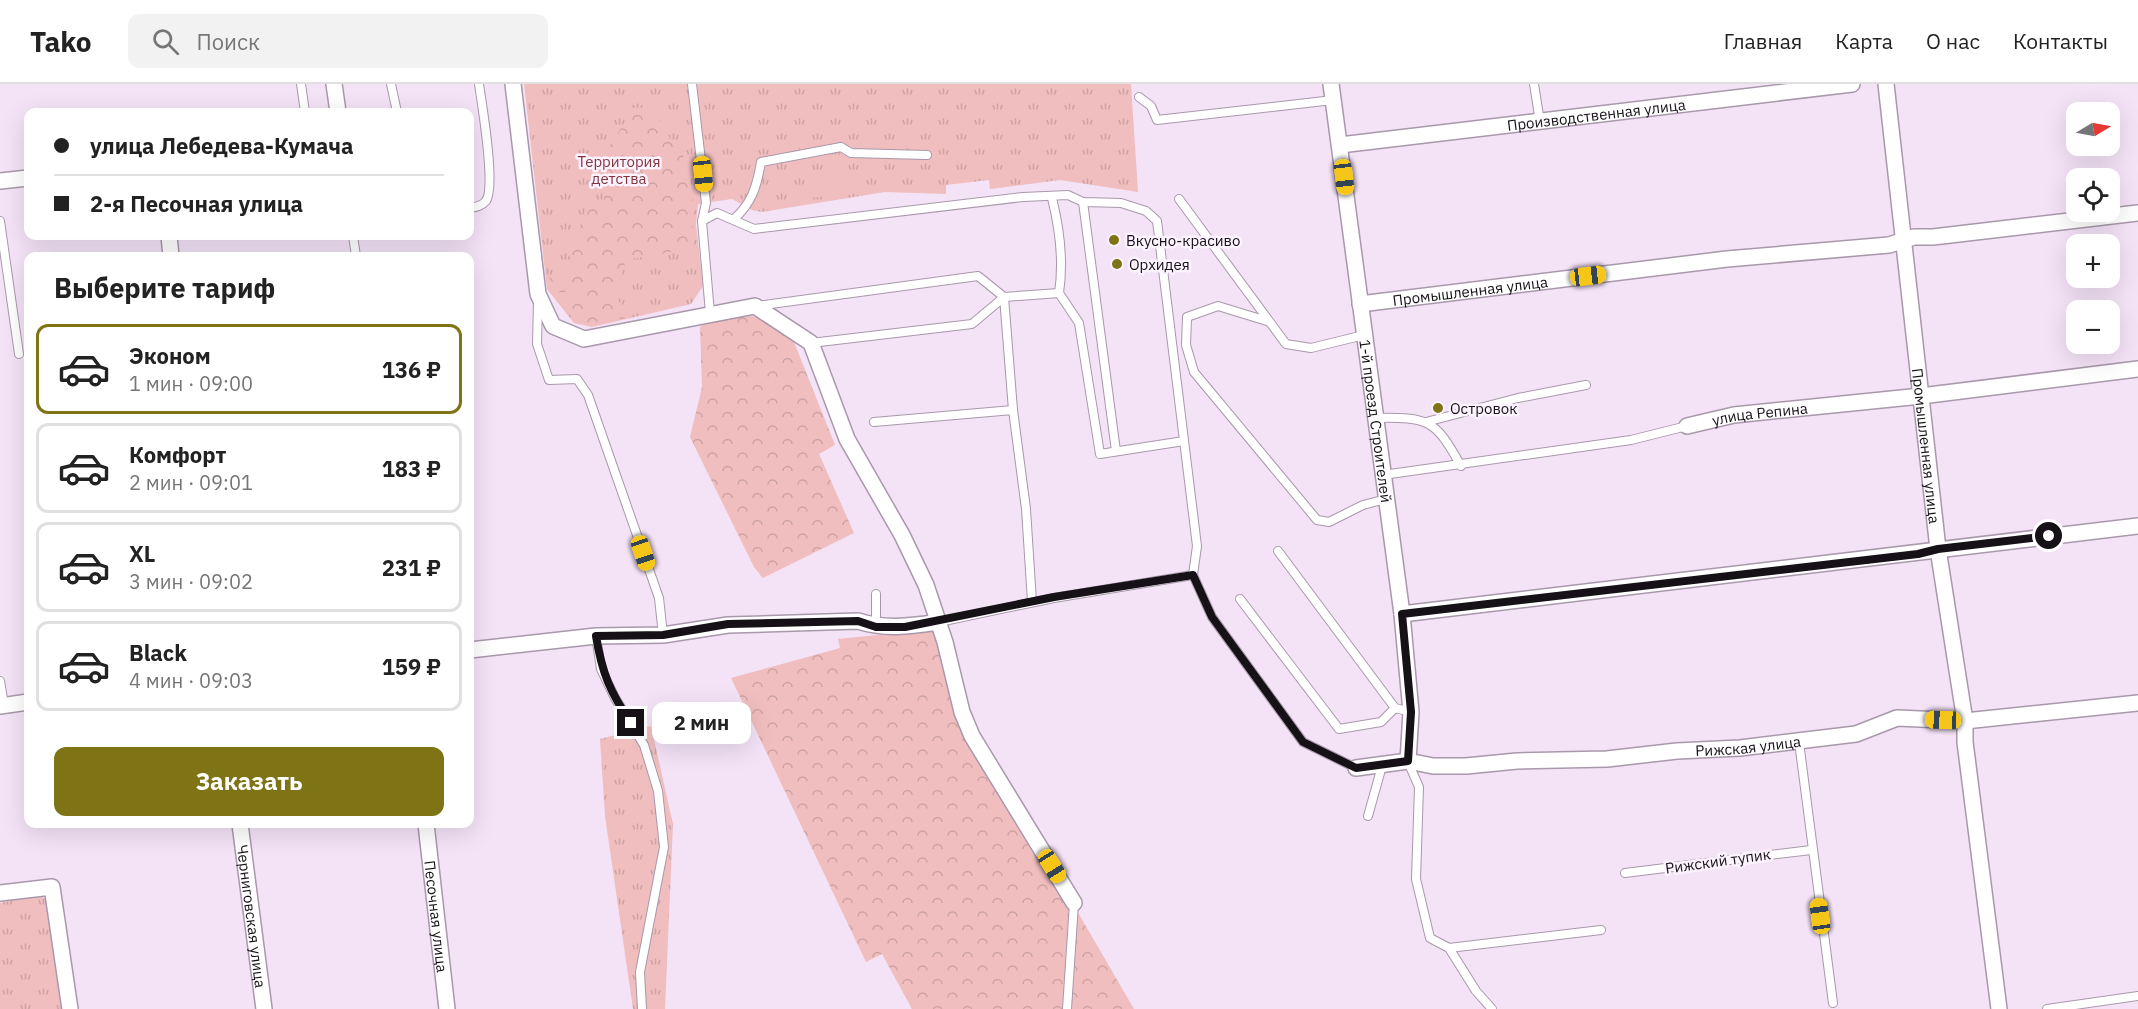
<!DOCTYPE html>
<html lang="ru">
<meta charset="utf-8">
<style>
:root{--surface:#fff;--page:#f2f2f2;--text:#222;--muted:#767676;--line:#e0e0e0;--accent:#7e7315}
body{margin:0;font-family:"IBM Plex Sans",sans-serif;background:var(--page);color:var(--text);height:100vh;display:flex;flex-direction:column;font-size:22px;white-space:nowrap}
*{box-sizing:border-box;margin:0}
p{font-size:20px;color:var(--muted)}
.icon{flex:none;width:33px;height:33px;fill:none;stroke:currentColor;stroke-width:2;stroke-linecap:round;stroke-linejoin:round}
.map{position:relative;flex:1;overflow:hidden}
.sheet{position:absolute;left:24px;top:168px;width:450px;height:576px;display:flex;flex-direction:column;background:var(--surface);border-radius:12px;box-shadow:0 6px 24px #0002}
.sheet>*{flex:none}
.top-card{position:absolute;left:24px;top:24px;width:450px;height:132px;border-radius:12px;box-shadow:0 6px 24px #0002;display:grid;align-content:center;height:132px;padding:0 30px;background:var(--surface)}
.needle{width:39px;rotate:80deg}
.buttons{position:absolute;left:2066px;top:18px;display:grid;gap:12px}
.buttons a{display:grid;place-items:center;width:54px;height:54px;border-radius:12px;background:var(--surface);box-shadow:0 6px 24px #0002;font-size:30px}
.end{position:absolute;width:27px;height:27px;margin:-14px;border:8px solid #161017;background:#fff;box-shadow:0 0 0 3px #fff}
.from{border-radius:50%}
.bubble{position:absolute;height:42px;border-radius:12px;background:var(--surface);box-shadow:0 6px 24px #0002;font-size:20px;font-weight:700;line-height:42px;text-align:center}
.car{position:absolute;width:18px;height:36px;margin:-18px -9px;border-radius:8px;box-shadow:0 0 4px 2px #0007;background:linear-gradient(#f5c518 24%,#345 0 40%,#f5c518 0 76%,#345 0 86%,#f5c518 0)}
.top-card b{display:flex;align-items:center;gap:21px;height:57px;font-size:22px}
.top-card b+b{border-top:2px solid var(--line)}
.top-card i{width:15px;height:15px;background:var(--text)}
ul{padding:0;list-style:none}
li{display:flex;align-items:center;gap:18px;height:90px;margin:0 12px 9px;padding:0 18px;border:3px solid var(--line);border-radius:12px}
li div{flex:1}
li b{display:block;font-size:22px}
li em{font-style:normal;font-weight:700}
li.on{border-color:var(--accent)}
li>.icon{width:54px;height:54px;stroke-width:1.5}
h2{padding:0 30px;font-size:27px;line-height:72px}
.button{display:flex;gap:12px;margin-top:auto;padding:12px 30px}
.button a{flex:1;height:69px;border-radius:12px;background:var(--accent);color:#fff;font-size:24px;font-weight:700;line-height:69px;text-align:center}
header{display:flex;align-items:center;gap:36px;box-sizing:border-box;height:84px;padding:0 30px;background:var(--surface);border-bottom:2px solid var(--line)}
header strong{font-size:28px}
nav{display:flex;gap:33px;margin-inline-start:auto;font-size:21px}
.search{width:420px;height:54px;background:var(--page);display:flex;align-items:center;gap:15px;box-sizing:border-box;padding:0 21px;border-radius:12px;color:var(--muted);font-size:22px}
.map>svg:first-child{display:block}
.grass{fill:url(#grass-tufts)}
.forest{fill:url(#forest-crowns)}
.garden{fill:#f0bebe}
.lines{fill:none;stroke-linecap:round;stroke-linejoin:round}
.service-casing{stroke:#a998ab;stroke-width:10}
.minor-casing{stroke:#a998ab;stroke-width:18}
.service{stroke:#fff;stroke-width:8}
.minor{stroke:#fff;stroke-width:15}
.route{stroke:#161017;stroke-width:8}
.poi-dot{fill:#7e7315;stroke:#fdf2ff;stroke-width:2}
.labels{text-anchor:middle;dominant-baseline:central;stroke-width:5;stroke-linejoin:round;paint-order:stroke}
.street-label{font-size:15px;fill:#161017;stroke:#fdf2ff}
.park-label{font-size:15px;fill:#80363c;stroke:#fdf2ff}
.poi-label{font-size:15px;fill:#161017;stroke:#fdf2ff;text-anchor:start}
</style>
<header>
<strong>Tako</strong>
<div class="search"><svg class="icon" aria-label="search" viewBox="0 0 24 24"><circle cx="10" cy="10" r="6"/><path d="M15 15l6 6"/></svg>Поиск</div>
<nav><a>Главная</a><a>Карта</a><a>О нас</a><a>Контакты</a></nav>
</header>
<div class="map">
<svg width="2138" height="925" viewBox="0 0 2138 925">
<defs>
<pattern id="grass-tufts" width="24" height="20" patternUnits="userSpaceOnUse" patternTransform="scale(1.5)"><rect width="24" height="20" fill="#f0bebe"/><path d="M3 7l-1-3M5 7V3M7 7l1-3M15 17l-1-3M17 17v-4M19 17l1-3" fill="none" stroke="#cda2a3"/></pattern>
<pattern id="forest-crowns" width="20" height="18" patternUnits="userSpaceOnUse" patternTransform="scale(1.5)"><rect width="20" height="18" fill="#f0bebe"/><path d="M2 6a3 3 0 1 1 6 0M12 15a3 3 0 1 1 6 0" fill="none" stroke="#cda2a3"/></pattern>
</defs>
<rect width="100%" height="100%" fill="#f4e2f7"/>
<g class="grass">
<path d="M524,0H1131L1138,108L1060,96L990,105L989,96L946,101V110L885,108L762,128L752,126L732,115L698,120L696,140L703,202L691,220L592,243L574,239L547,205Z"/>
<path d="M651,642L673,740L665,925H633L605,732L600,655Z"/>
<path d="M37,811L50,817L68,925H0V819Z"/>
</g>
<g class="forest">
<path d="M653,23L667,50L686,76L693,110V164L626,176L616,211L627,234L590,239L580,236L571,222L575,206L560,209L549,194L577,188L564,160L577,152L585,127L606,120L601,76L633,24Z"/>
<path d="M757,232L792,253L835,361L819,370L854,449L763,494L754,483L690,353L702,303L700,243L712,235Z"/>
<path d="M946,544L972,646L1134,925H912L882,870L866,878L731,594L840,564L838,555Z"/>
</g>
<path class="garden" d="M863,88L865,108L809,114L807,94Z"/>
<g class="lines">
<defs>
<g id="service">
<path d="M301,0L305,28"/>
<path d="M391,0L397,28"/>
<path d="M692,0L706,119L702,137"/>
<path d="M1534,0L1540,38"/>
<path d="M1139,13L1151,22L1157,36L1333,16"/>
<path d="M1052,114C1060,146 1064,176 1059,209L1079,239L1100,370L1184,357"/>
<path d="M1179,115L1286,260L1311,264L1364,251"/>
<path d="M1083,118L1116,367"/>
<path d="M470,124C476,123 482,122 486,117C496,102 482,21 479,0"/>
<path d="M734,135C752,119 757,102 761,78L841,63L851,69L927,71"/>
<path d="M0,137L19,270"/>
<path d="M353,152L356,172"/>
<path d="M1004,213L1013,326L1026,425L1032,518"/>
<path d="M538,218L537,260L549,296L577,295L588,311L659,514L663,551"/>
<path d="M757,222L978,192L1004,213"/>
<path d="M710,229L702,137L717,129L754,145L1023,113L1068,111L1083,118L1121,119L1146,127L1157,137L1197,462L1193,491L1212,533L1303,658L1356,684"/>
<path d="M1267,237L1218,222L1187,233L1186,261L1194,288L1317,436L1329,438L1363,421L1386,415"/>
<path d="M811,259L972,240L1004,213L1059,209"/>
<path d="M1375,334C1429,333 1435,335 1461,382"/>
<path d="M874,338L1013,326"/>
<path d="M1426,338L1518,314L1586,301"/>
<path d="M1383,391L1631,356L1687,342"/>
<path d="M1278,467L1395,624L1411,628"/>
<path d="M1240,515L1339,645L1381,638L1395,624"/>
<path d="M939,538L1054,514L1193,491"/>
<path d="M876,541V510"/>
<path d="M596,552L601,585L615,614L644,661L658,707L664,763L640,888L642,925"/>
<path d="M0,597L4,621"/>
<path d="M1799,658L1833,919"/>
<path d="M1408,678L1419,703L1416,795L1430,854L1449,864L1601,846"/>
<path d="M1368,732L1382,682"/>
<path d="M1625,789L1811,766"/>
<path d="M1449,864L1476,907L1492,925"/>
<path d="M1067,925L1074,819"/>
<path d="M2047,925L2138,912"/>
</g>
<g id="minor">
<path d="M334,0L338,28"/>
<path d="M513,0L538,210L553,242L584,255L755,222L811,259L847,355L902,451L926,501L945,558L962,628L972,652L1074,819"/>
<path id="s1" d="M1331,0L1402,530L1411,628L1408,677"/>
<path id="s2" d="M1886,0L1938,465L1965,637V658L1999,925"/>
<path id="s3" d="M1340,61L1852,0"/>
<path d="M0,97L28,94"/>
<path d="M169,152L171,172"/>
<path id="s4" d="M1360,220L1727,175L1889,161L1914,153H1933L2138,129"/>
<path id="s5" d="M1687,342L1734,331L1921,312L2138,285"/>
<path d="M1402,530L2138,442"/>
<path d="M470,566L596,552L663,551L728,541L858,537C886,546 911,542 939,538"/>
<path d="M0,622L28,618"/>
<path id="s6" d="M1356,684L1408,677L1433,682H1466L1517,677L1607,675L1677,667L1740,664L1856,650L1897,634L1965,637L2138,619"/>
<path id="s7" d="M240,740L264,925"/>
<path id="s8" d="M426,740L447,925"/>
<path d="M0,809L52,803L70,925"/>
</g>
</defs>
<use href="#service" class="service-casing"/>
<use href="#minor" class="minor-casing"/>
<use href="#service" class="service"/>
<use href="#minor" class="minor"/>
</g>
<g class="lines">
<path class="route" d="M631,639C610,608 602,589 596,552L663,551L728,540L858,537L876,543H905L1054,513L1193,491L1212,533L1303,658L1356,684L1408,677L1411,628L1402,530L1918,470L1938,465L2049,452"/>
</g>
<g class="poi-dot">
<circle cx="1114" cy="156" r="6"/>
<circle cx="1117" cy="180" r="6"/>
<circle cx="1438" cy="324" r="6"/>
</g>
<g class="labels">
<g class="street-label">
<text stroke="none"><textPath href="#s3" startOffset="258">Производственная улица</textPath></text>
<text stroke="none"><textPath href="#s4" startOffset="111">Промышленная улица</textPath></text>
<text stroke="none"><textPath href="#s5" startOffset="74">улица Репина</textPath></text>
<text stroke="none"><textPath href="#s1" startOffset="340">1-й проезд Строителей</textPath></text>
<text stroke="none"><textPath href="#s2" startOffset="364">Промышленная улица</textPath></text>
<text stroke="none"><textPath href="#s6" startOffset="394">Рижская улица</textPath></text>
<text transform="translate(1718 777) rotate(-8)">Рижский тупик</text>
<text stroke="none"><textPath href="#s7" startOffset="93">Черниговская улица</textPath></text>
<text stroke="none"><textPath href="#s8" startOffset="93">Песочная улица</textPath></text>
</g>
<g class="park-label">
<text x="619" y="77">Территория<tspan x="619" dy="17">детства</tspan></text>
</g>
<g class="poi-label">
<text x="1126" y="156">Вкусно-красиво</text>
<text x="1129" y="180">Орхидея</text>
<text x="1450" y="324">Островок</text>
</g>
</g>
</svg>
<div class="buttons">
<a><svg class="needle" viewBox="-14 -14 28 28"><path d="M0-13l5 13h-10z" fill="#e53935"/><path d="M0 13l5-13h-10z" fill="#767676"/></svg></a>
<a><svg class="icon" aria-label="locate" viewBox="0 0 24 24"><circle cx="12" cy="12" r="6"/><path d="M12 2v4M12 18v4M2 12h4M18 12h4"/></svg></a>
<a>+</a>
<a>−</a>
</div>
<i class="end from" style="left:2049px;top:452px"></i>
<i class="end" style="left:631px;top:639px"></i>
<div class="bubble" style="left:652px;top:618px;width:99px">2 мин</div>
<i class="car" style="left:703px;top:90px;rotate:174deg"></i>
<i class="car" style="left:1344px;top:93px;rotate:173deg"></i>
<i class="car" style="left:1588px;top:192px;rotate:83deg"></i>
<i class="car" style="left:643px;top:469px;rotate:161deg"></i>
<i class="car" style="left:1943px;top:636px;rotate:272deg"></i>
<i class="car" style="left:1052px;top:782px;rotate:148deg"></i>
<i class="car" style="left:1820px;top:832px;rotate:352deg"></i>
<div class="top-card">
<b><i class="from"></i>улица Лебедева-Кумача</b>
<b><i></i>2-я Песочная улица</b>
</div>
<section class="sheet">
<h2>Выберите тариф</h2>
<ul>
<li class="on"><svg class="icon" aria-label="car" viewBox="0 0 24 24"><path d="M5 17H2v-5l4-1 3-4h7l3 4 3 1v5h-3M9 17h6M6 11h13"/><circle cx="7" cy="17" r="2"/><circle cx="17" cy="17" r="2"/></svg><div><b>Эконом</b><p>1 мин · 09:00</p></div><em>136 ₽</em></li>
<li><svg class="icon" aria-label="car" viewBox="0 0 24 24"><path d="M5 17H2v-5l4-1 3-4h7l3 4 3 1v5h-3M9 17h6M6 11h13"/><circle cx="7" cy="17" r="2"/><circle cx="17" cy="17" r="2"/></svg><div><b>Комфорт</b><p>2 мин · 09:01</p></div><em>183 ₽</em></li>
<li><svg class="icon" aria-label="car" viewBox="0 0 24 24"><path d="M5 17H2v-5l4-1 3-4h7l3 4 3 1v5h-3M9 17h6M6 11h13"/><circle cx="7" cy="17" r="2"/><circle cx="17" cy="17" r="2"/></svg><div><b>XL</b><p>3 мин · 09:02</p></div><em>231 ₽</em></li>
<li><svg class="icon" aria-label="car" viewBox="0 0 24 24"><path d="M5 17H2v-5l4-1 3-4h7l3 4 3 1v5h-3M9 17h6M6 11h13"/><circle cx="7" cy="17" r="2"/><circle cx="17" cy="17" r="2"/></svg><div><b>Black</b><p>4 мин · 09:03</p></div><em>159 ₽</em></li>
</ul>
<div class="button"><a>Заказать</a></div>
</section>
</div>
